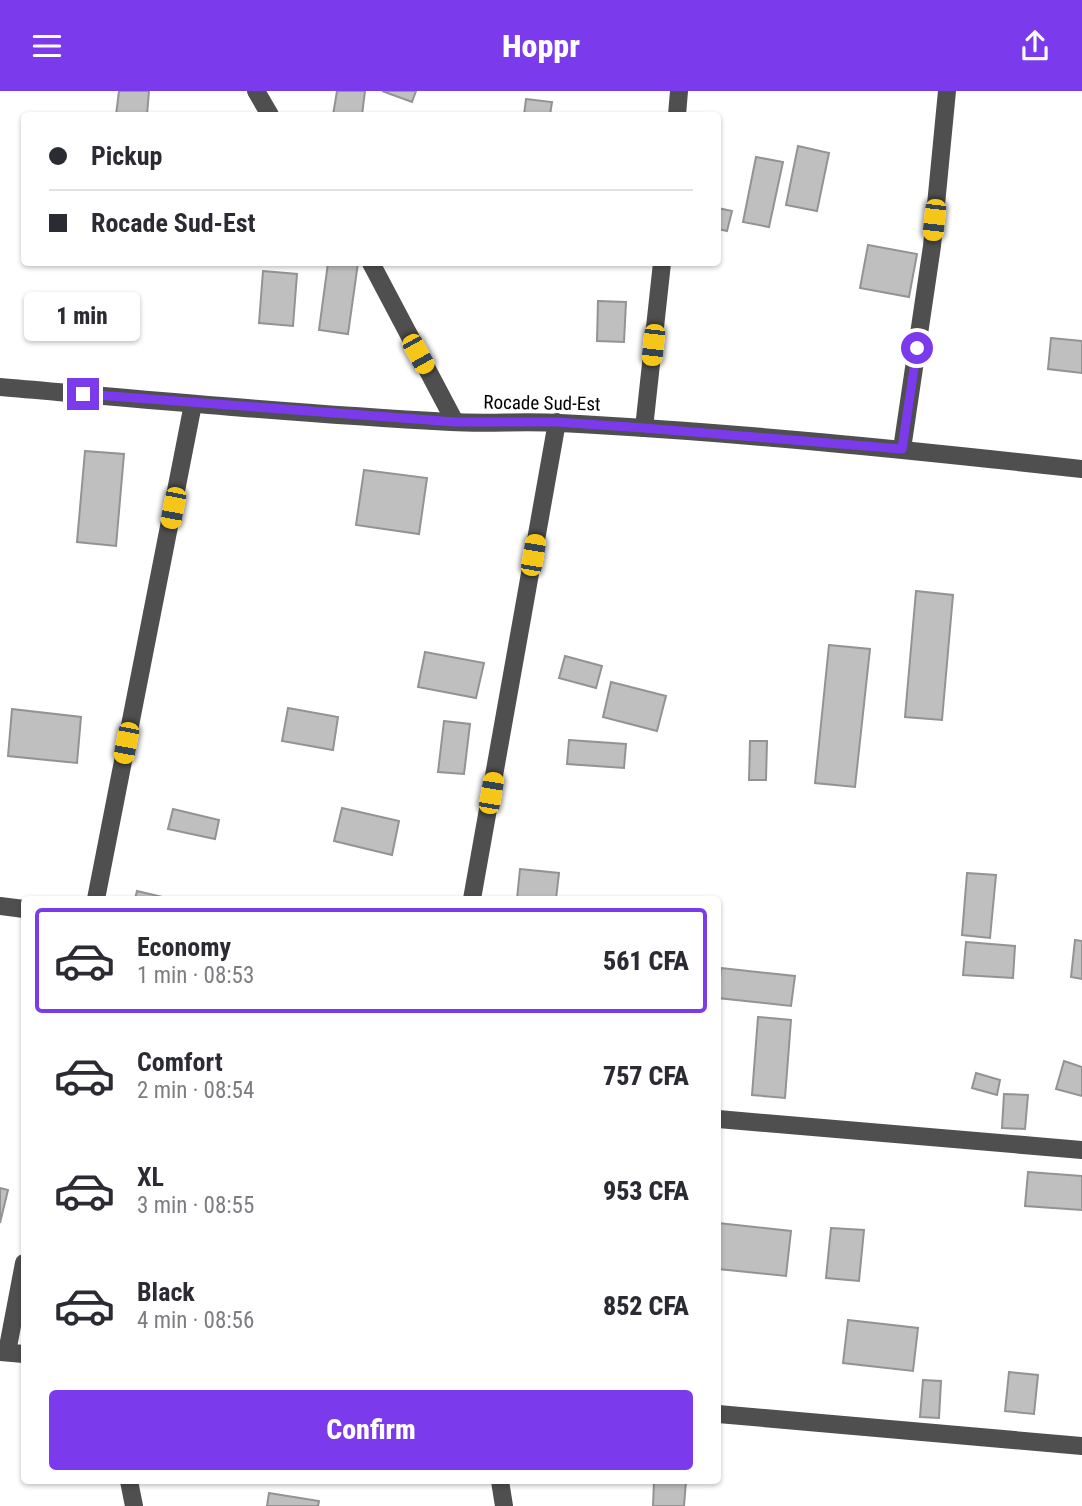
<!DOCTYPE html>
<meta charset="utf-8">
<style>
:root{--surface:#fff;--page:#f7f7f7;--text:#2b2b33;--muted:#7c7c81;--line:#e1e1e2;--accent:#7c3aed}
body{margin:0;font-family:"Roboto Condensed",sans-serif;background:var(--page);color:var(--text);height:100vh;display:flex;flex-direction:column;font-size:26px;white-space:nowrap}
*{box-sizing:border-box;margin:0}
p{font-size:23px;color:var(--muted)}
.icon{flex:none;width:38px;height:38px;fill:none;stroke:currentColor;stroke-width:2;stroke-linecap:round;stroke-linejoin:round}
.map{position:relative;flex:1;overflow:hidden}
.panel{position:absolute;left:21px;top:805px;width:700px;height:588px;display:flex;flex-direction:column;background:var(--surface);border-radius:7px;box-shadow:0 2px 5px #0004}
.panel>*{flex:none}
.top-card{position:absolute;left:21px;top:21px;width:700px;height:154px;border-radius:7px;box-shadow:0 2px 5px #0004;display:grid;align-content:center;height:154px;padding:0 28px;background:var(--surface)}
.end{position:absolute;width:32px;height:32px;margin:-16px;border:9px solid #7c3aed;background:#fff;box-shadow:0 0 0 4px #fff}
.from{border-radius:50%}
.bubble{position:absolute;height:49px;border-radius:7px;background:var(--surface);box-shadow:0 2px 5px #0004;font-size:23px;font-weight:800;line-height:49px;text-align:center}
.car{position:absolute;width:21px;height:42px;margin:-21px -10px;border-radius:9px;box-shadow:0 0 5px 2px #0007;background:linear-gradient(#f5c518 24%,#345 0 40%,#f5c518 0 76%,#345 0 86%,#f5c518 0)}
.top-card b{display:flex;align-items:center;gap:24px;height:66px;font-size:26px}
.top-card b+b{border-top:2px solid var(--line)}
.top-card i{width:18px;height:18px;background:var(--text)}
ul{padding:12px 0 0;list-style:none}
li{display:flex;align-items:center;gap:21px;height:105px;margin:0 14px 10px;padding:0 14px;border:4px solid transparent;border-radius:7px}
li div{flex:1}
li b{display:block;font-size:26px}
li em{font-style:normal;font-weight:800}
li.on{border-color:var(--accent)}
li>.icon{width:63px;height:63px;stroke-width:1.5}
.primary-button{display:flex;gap:14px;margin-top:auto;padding:14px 28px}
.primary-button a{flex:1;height:80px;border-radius:7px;background:var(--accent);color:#fff;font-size:28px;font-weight:800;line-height:80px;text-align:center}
header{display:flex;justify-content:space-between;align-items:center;height:91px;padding:0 28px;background:var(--accent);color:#fff;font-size:32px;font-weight:800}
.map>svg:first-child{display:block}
.building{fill:#bfbfbf;stroke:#939393;stroke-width:2}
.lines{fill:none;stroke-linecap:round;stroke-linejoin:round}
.minor{stroke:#4f4f4f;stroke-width:18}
.route{stroke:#7c3aed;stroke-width:9}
.labels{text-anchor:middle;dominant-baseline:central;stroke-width:6;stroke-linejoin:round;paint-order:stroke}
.street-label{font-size:19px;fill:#000;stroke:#fff}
</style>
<header><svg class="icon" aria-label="menu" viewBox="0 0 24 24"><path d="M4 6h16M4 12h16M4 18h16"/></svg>Hoppr<svg class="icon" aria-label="share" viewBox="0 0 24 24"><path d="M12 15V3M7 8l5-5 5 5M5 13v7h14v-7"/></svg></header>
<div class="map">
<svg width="1082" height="1415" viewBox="0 0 1082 1415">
<rect width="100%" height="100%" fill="#fff"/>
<g class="building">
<path d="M119,0H149L147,24H116Z"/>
<path d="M337,0H365L362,24H333Z"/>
<path d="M382,0H416L412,11Z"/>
<path d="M526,8L552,11L550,24H524Z"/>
<path d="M798,55L829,62L817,120L786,114Z"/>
<path d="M756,66L783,71L769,136L743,131Z"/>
<path d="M718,117L732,120L727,140L718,138Z"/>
<path d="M868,154L917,163L909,206L860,197Z"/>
<path d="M328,172H358L348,243L319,239Z"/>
<path d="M263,180L297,183L293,235L259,232Z"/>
<path d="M598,210L626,211L624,251L597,250Z"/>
<path d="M1051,247L1082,250V282L1048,278Z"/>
<path d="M85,360L124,363L116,455L77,451Z"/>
<path d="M364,379L427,387L419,443L356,434Z"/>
<path d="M916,500L953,504L942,629L905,626Z"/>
<path d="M829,554L870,558L855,696L815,692Z"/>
<path d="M425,561L484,572L476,607L418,596Z"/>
<path d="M565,565L602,575L596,597L559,587Z"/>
<path d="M611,591L666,605L657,640L603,626Z"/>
<path d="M288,617L338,626L333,659L282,650Z"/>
<path d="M12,618L81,626L77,672L8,665Z"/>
<path d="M444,630L470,633L464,683L438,681Z"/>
<path d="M569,649L626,653L624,677L567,673Z"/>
<path d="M750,650H767L766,689H749Z"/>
<path d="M342,717L399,730L392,764L334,750Z"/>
<path d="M173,718L219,729L215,748L168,738Z"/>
<path d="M520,778L559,782L556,808H517Z"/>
<path d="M967,782L996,784L990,847L962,844Z"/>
<path d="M137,800L167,807V808H135Z"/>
<path d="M1075,849L1082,850V888L1071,886Z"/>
<path d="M966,851L1015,855L1013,887L963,884Z"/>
<path d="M721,877L795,885L791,915L718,907Z"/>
<path d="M758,926L791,929L785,1007L752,1004Z"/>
<path d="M1064,970L1082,976V1005L1056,998Z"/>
<path d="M976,982L1000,989L997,1004L972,997Z"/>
<path d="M1004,1003L1028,1004L1025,1038L1002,1037Z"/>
<path d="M1028,1081L1082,1085V1119L1025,1115Z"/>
<path d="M0,1097L8,1099L0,1132Z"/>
<path d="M718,1132L791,1140L786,1185L718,1178Z"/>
<path d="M831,1137L864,1139L859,1190L826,1187Z"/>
<path d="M848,1229L918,1237L913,1280L843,1272Z"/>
<path d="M1009,1281L1038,1284L1034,1323L1005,1320Z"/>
<path d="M923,1289L941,1290L939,1327L920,1326Z"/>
<path d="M654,1390H686L684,1415H653Z"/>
<path d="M269,1402L319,1410L318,1415H267Z"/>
</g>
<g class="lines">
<g class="minor">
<path d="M256,0L270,24"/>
<path d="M677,24L679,0"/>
<path d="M371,172L455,331"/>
<path d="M0,296C150,309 301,323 451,331C488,333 524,330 560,332C735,341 909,359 1082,378"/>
<path d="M644,337L662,172"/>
<path d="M902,358L932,155L947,0"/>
<path d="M96,808L193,313"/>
<path d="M472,808L557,331"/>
<path d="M0,815L24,818"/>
<path d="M718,1028L1082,1059"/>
<path d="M0,1261L24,1263"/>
<path d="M7,1261L24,1172"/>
<path d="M718,1323L1082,1355"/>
<path d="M129,1390L134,1415"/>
<path d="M500,1390L504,1415"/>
</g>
</g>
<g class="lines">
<path class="route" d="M83,303L455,331H557L644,337L902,358L917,257"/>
</g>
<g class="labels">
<g class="street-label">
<text transform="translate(542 312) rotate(1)">Rocade Sud-Est</text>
</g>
</g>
</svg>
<i class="end from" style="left:917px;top:257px"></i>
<i class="end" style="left:83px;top:303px"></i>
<div class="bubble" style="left:24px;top:201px;width:116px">1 min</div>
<i class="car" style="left:934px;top:129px;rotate:186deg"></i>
<i class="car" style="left:653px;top:254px;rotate:186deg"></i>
<i class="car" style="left:418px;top:263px;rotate:151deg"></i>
<i class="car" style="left:173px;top:417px;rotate:191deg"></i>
<i class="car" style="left:533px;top:464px;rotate:10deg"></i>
<i class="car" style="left:126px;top:652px;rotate:191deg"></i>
<i class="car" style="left:491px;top:702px;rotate:10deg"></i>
<div class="top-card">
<b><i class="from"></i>Pickup</b>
<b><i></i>Rocade Sud-Est</b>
</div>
<section class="panel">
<ul>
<li class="on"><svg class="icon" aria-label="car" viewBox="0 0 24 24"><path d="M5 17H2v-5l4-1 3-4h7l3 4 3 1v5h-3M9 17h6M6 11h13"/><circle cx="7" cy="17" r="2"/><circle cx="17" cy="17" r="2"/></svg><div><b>Economy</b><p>1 min · 08:53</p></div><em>561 CFA</em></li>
<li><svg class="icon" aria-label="car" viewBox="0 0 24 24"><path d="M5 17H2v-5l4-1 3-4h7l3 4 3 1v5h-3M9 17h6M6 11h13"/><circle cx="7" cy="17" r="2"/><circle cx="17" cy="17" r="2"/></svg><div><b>Comfort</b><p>2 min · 08:54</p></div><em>757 CFA</em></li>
<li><svg class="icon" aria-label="car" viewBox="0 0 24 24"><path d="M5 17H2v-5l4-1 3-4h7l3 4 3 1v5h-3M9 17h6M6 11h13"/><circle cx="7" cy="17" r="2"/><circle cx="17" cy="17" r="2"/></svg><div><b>XL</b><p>3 min · 08:55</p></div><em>953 CFA</em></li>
<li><svg class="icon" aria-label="car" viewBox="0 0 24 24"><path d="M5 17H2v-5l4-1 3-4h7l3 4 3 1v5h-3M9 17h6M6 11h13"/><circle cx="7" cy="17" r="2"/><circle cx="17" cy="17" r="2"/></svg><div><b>Black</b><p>4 min · 08:56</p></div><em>852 CFA</em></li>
</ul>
<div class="primary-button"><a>Confirm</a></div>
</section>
</div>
